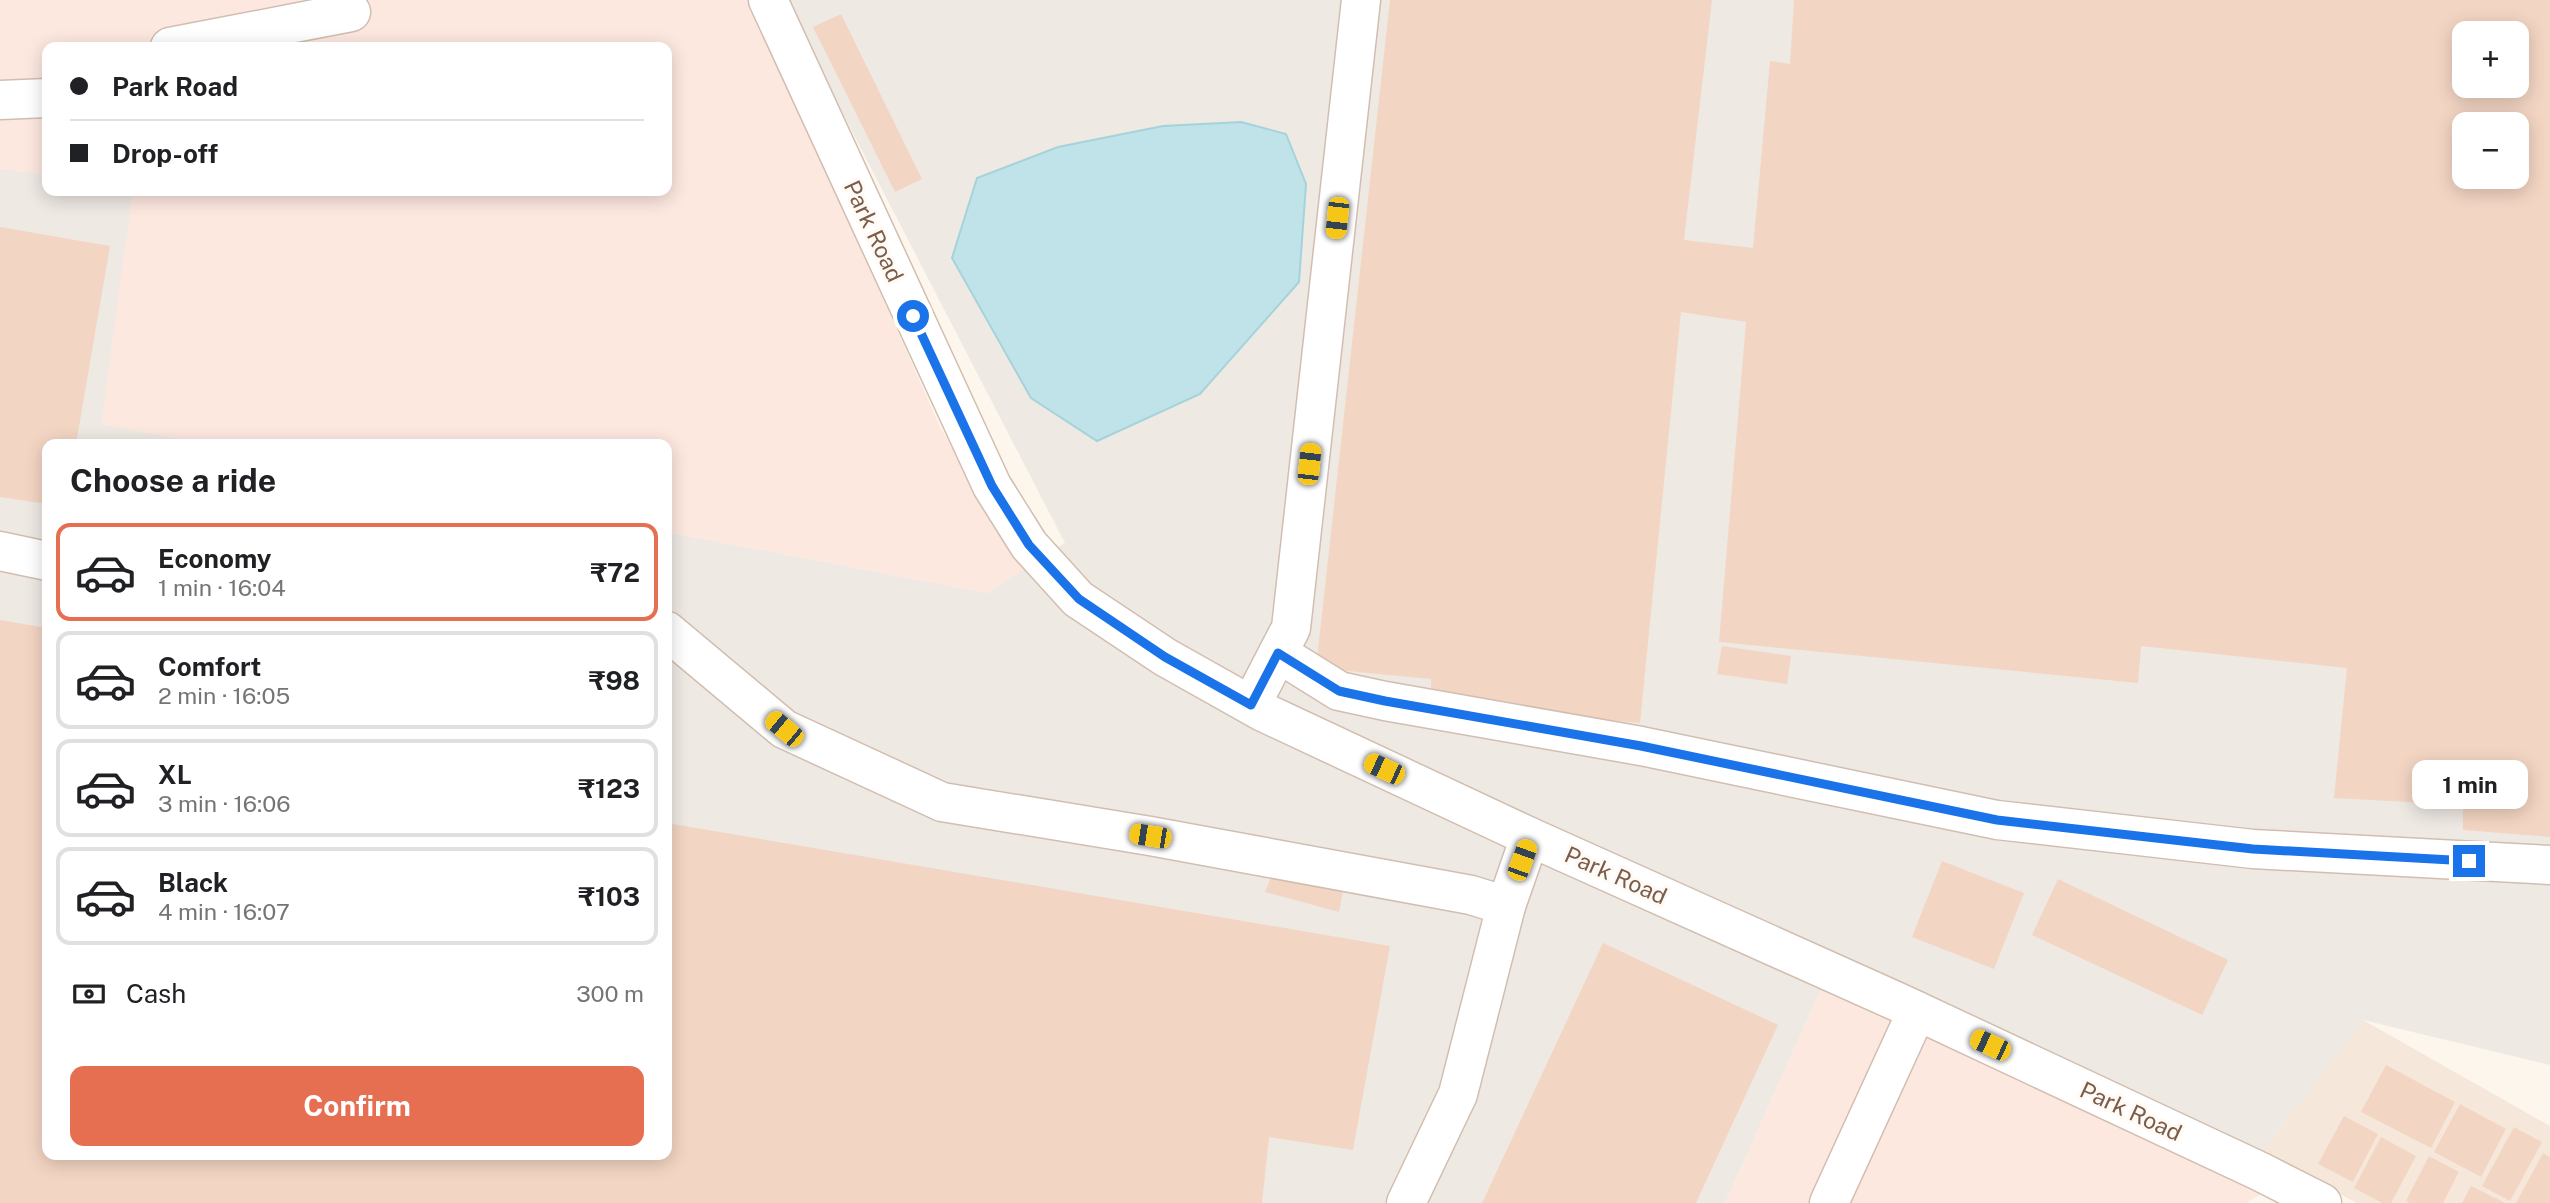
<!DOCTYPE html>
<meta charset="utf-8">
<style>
:root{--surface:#fff;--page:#f2f2f2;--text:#202124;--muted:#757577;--line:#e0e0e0;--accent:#e76f51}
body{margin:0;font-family:"Public Sans",sans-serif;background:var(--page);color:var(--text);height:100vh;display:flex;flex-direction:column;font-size:26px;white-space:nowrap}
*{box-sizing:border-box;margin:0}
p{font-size:23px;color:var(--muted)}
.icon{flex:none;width:38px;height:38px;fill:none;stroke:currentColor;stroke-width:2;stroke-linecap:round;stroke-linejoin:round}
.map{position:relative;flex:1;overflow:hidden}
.sheet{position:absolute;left:42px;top:439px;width:630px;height:721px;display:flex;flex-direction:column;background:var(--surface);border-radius:14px;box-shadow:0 4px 18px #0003}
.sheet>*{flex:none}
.top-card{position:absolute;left:42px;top:42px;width:630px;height:154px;border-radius:14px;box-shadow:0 4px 18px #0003;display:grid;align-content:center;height:154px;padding:0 28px;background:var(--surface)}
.fabs{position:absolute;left:2452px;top:21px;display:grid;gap:14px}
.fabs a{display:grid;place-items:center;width:77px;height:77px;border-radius:14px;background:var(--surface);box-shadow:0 4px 18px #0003;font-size:35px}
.end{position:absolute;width:32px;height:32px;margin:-16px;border:9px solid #1a73e8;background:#fff;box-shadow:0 0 0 4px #fff}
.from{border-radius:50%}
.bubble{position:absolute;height:49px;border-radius:14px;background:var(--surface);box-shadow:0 4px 18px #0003;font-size:23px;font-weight:700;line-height:49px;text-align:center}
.car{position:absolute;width:21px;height:42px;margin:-21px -10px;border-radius:9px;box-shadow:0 0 5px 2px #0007;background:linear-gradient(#f5c518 24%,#345 0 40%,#f5c518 0 76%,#345 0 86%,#f5c518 0)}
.top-card b{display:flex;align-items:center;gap:24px;height:66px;font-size:26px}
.top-card b+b{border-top:2px solid var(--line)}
.top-card i{width:18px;height:18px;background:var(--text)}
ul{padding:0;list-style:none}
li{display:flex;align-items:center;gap:21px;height:98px;margin:0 14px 10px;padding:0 14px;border:4px solid var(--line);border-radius:14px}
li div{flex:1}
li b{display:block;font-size:26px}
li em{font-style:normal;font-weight:700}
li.selected{border-color:var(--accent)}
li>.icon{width:63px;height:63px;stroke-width:1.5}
h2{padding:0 28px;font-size:32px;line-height:84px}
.pay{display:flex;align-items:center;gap:18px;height:77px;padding:0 28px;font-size:26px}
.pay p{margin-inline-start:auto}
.button{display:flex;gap:14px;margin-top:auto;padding:14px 28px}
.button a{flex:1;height:80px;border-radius:14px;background:var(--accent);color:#fff;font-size:28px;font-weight:700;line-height:80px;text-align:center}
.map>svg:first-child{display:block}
.residential{fill:#f5e8da}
.commercial{fill:#fde8e0}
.industrial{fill:#efe9e4;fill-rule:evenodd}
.water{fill:#bfe3e8;stroke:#a5d3da;stroke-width:2}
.building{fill:#f3d5c3;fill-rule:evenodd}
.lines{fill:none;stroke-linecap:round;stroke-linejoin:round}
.minor-casing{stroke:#d1beb0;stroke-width:41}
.minor{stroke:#fff;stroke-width:38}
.route{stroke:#1a73e8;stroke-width:9}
.labels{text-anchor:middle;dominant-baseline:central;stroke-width:6;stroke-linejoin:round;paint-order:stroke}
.street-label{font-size:23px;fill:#7a5c4d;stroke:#fffaf3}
</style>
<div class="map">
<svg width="2550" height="1203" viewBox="0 0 2550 1203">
<rect width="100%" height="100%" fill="#fdf6ec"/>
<path class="residential" d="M2363,1020L2550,1126V1203H2357L2261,1153Z"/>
<g class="commercial">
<path d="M0,0H751L941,429L1026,569L987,593L667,532V444H205L100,425L133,191H667V47H47V175L0,168Z"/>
<path d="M1823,985L2266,1191L2246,1203H1725Z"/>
</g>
<path class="industrial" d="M784,0H2550V1065L2363,1020L2261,1153L1835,958L1725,1203H0V168L47,175V191H133L101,424L205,444H47V1155H667V532L987,593L1065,543ZM2464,33H2516V86H2464ZM2464,124H2516V177H2464Z"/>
<path class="water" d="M1241,122L1286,134L1306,184L1299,282L1200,394L1097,441L1031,398L952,258L977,178L1058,147L1163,126Z"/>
<g class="building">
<path d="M1390,0H1712L1684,240L1753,248L1770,61L1790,64L1794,0H2550V837L2463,830V805L2334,798L2347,668L2141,646L2138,683L1719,642L1746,322L1681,312L1640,723L1431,703V679L1316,668ZM2464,33H2516V86H2464ZM2464,124H2516V177H2464Z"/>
<path d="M841,14L922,179L895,192L813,27Z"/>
<path d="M0,227L110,246L76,444H47V504L0,497Z"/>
<path d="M0,620L47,628V1155H667V823L1390,946L1353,1150L1269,1137L1262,1203H0Z"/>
<path d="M1722,646L1791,656L1787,684L1717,674Z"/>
<path d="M1942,861L2024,893L1994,969L1912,937Z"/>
<path d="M1274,870L1344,886L1339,912L1265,892Z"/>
<path d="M2058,879L2228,960L2202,1015L2032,935Z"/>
<path d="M1603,943L1778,1025L1696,1203H1482Z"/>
<path d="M2386,1065L2455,1102L2431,1148L2361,1112Z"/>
<path d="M2460,1104L2506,1129L2481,1177L2434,1152Z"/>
<path d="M2344,1116L2378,1134L2353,1182L2318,1164Z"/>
<path d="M2514,1127L2542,1142L2510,1201L2482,1186Z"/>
<path d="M2381,1137L2416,1156L2391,1203H2382L2354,1188Z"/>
<path d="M2543,1153L2550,1157V1203H2516Z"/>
<path d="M2429,1156L2459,1172L2443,1203H2410L2406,1201Z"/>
<path d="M2471,1186L2505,1203H2462Z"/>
</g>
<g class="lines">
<defs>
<g id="minor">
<path d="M768,0L992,486L1029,545L1078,599L1165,657L1261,711L1530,837L1900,1003L2259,1171L2322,1203"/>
<path d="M170,47L351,12"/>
<path d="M0,100L47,98"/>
<path d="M0,551L47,561"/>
<path d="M667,631L784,729L942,802L1150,836L1471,895L1506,906"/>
<path d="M1278,653L1339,691L1385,701L1641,746L1997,820L2253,849L2550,865"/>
<path d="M1251,705L1291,628L1361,0"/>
<path d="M1406,1203L1458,1094L1506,906L1530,837"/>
<path d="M1829,1203L1917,1011"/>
</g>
</defs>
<use href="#minor" class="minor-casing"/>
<use href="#minor" class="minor"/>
</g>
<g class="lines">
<path class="route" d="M913,316L992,486L1029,545L1079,599L1165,657L1251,705L1278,653L1339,691L1385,701L1641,746L1997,820L2253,849L2469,861"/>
</g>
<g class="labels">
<g class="street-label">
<text transform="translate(874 231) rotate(65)">Park Road</text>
<text transform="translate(1616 875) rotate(24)">Park Road</text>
<text transform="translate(2131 1111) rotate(25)">Park Road</text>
</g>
</g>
</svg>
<div class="fabs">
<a>+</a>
<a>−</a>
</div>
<i class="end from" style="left:913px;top:316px"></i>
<i class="end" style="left:2469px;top:861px"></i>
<div class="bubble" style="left:2412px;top:760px;width:116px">1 min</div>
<i class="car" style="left:1337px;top:218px;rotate:186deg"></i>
<i class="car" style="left:1309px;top:464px;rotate:6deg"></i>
<i class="car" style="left:784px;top:729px;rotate:310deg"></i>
<i class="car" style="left:1384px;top:769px;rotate:295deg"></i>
<i class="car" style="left:1150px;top:836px;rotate:279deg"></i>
<i class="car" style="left:1522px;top:860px;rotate:20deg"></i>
<i class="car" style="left:1990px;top:1045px;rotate:295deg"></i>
<div class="top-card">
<b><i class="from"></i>Park Road</b>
<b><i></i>Drop-off</b>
</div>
<section class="sheet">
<h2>Choose a ride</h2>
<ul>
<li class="selected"><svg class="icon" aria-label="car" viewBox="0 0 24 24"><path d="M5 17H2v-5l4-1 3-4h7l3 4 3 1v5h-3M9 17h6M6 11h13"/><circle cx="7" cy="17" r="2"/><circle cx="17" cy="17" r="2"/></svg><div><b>Economy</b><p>1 min · 16:04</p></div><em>₹72</em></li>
<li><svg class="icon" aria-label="car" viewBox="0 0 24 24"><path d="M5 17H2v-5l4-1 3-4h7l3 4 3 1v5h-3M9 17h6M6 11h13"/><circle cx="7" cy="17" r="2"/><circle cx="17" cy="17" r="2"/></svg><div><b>Comfort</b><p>2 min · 16:05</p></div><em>₹98</em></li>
<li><svg class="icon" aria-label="car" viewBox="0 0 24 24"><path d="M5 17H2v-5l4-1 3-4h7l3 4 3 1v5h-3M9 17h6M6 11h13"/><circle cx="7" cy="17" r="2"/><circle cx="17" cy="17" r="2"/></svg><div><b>XL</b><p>3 min · 16:06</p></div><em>₹123</em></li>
<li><svg class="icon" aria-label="car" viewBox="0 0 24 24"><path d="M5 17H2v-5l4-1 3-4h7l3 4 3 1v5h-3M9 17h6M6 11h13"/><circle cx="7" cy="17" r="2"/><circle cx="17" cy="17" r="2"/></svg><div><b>Black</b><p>4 min · 16:07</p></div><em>₹103</em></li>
</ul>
<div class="pay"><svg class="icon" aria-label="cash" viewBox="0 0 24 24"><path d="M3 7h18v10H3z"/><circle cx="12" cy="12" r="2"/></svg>Cash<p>300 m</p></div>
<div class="button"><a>Confirm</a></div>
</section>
</div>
